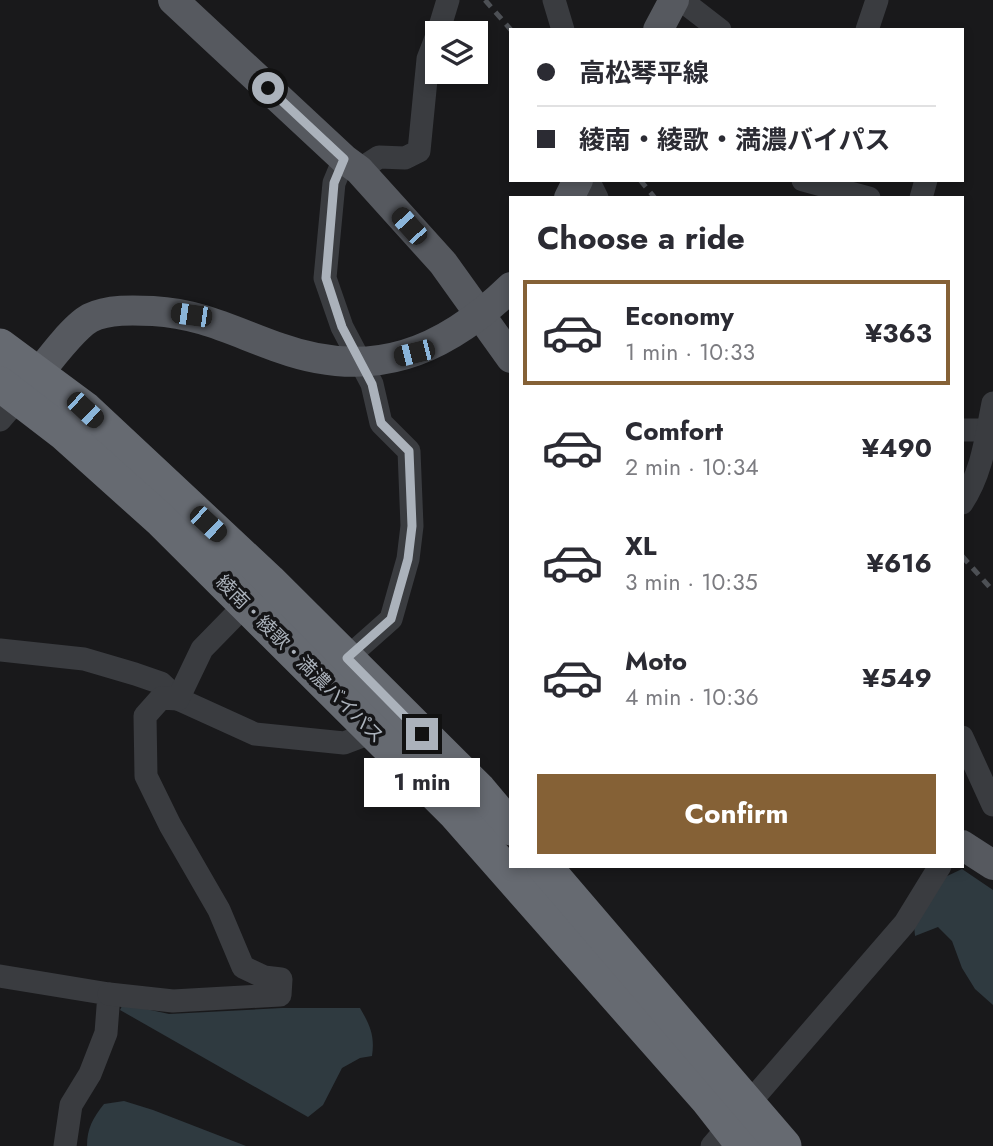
<!DOCTYPE html>
<meta charset="utf-8">
<style>
:root{--surface:#fff;--page:#f2f2f3;--text:#2b2b33;--muted:#7c7c81;--line:#e1e1e2;--accent:#856136}
body{margin:0;font-family:Jost,"Noto Sans JP",sans-serif;background:var(--page);color:var(--text);height:100vh;display:flex;flex-direction:column;font-size:26px;white-space:nowrap}
*{box-sizing:border-box;margin:0}
p{font-size:23px;color:var(--muted)}
.icon{flex:none;width:38px;height:38px;fill:none;stroke:currentColor;stroke-width:2;stroke-linecap:round;stroke-linejoin:round}
.map{position:relative;flex:1;overflow:hidden}
.details{position:absolute;left:509px;top:196px;width:455px;height:672px;display:flex;flex-direction:column;background:var(--surface);border-radius:0px;box-shadow:0 4px 10px #0003}
.details>*{flex:none}
.hud{position:absolute;left:509px;top:28px;width:455px;height:154px;border-radius:0px;box-shadow:0 4px 10px #0003;display:grid;align-content:center;height:154px;padding:0 28px;background:var(--surface)}
.fabs{position:absolute;left:425px;top:21px;display:grid;gap:14px}
.fabs a{display:grid;place-items:center;width:63px;height:63px;border-radius:0px;background:var(--surface);box-shadow:0 4px 10px #0003;font-size:35px}
.end{position:absolute;width:32px;height:32px;margin:-16px;border:9px solid #abb2bb;background:#111;box-shadow:0 0 0 4px #111}
.from{border-radius:50%}
.bubble{position:absolute;height:49px;border-radius:0px;background:var(--surface);box-shadow:0 4px 10px #0003;font-size:23px;font-weight:700;line-height:49px;text-align:center}
.car{position:absolute;width:21px;height:42px;margin:-21px -10px;border-radius:9px;box-shadow:0 0 5px 2px #0007;background:linear-gradient(#222 24%,#8ab4d8 0 40%,#222 0 76%,#8ab4d8 0 86%,#222 0)}
.hud b{display:flex;align-items:center;gap:24px;height:66px;font-size:26px}
.hud b+b{border-top:2px solid var(--line)}
.hud i{width:18px;height:18px;background:var(--text)}
ul{padding:0;list-style:none}
li{display:flex;align-items:center;gap:21px;height:105px;margin:0 14px 10px;padding:0 14px;border:4px solid transparent;border-radius:0px}
li div{flex:1}
li b{display:block;font-size:26px}
li em{font-style:normal;font-weight:700}
li.on{border-color:var(--accent)}
li>.icon{width:63px;height:63px;stroke-width:1.5}
h2{padding:0 28px;font-size:32px;line-height:84px}
.action{display:flex;gap:14px;margin-top:auto;padding:14px 28px}
.action a{flex:1;height:80px;border-radius:0px;background:var(--accent);color:#fff;font-size:28px;font-weight:700;line-height:80px;text-align:center}
.map>svg:first-child{display:block}
.water{fill:#2f3a40}
.lines{fill:none;stroke-linecap:round;stroke-linejoin:round}
.minor{stroke:#3a3c40;stroke-width:23}
.major{stroke:#56595f;stroke-width:30}
.highway{stroke:#666a71;stroke-width:35}
.rail{stroke:#4d5055;stroke-width:5;stroke-dasharray:9 7;stroke-linecap:butt}
.route{stroke:#abb2bb;stroke-width:9}
.labels{text-anchor:middle;dominant-baseline:central;stroke-width:7;stroke-linejoin:round;paint-order:stroke}
.street-label{font-size:19px;fill:#abb2bb;stroke:#141416}
</style>
<div class="map">
<svg width="993" height="1146" viewBox="0 0 993 1146">
<rect width="100%" height="100%" fill="#19191b"/>
<g class="water">
<path d="M962,869L993,890V1005L975,989L962,968L952,941L938,927L915,936L914,925L945,877Z"/>
<path d="M123,1004L169,1014L282,1008H360C370,1025 375,1036 372,1056L360,1058L342,1068L323,1105L308,1117L120,1010Z"/>
<path d="M124,1101L153,1110L246,1146H87C87,1128 93,1118 104,1104Z"/>
</g>
<g class="lines">
<g class="minor">
<path d="M554,0L563,30"/>
<path d="M681,0L720,30"/>
<path d="M867,30L877,0"/>
<path d="M438,33L448,0"/>
<path d="M344,159L334,183L325,278L342,327L372,384L381,423L409,451L412,526L408,559L391,619L347,658"/>
<path d="M359,170L379,157L405,158L419,151L428,59L438,33"/>
<path d="M588,180L597,198"/>
<path d="M803,180L869,198"/>
<path d="M921,198L926,180"/>
<path d="M0,420L18,399"/>
<path d="M962,430H988"/>
<path d="M962,503C982,473 986,438 993,403"/>
<path d="M0,650L84,659L135,674L161,683L178,699L255,734L344,743L373,732"/>
<path d="M962,737L993,805"/>
<path d="M0,976L109,994L106,1033L90,1074L71,1105L65,1146"/>
<path d="M109,994L173,1001L280,995L281,979L264,977L243,967L219,910L170,825L146,776L145,716L161,698L178,699L202,649L245,605"/>
<path d="M712,1146L905,923L940,866"/>
</g>
<g class="major">
<path d="M173,0L344,159L359,170L443,263L511,358"/>
<path d="M658,30L674,0"/>
<path d="M569,198L578,180"/>
<path d="M23,393C39,374 70,329 90,318C108,309 134,310 153,311C203,314 234,332 280,348C372,381 443,353 511,287"/>
<path d="M962,845L993,865"/>
</g>
<g class="highway">
<path d="M0,346L85,409L269,581L479,790L511,828"/>
<path d="M0,384L65,434L162,521L454,812L708,1100L744,1146"/>
<path d="M544,866L784,1146"/>
</g>
<g class="rail">
<path d="M485,0L511,30"/>
<path d="M640,180L655,198"/>
<path d="M962,556L993,591"/>
</g>
</g>
<g class="lines">
<path class="route" d="M268,88L344,159L334,183L326,278L342,327L372,384L381,423L409,451L412,526L408,559L391,619L347,658L422,734"/>
</g>
<g class="labels">
<g class="street-label">
<text transform="translate(300 659) rotate(45)">綾南・綾歌・満濃バイパス</text>
</g>
</g>
</svg>
<div class="fabs">
<a><svg class="icon" aria-label="layers" viewBox="0 0 24 24"><path d="M12 4l9 5-9 5-9-5zM3 14l9 5 9-5"/></svg></a>
</div>
<i class="end from" style="left:268px;top:88px"></i>
<i class="end" style="left:422px;top:734px"></i>
<div class="bubble" style="left:364px;top:758px;width:116px">1 min</div>
<i class="car" style="left:409px;top:226px;rotate:318deg"></i>
<i class="car" style="left:191px;top:315px;rotate:278deg"></i>
<i class="car" style="left:414px;top:353px;rotate:256deg"></i>
<i class="car" style="left:85px;top:410px;rotate:133deg"></i>
<i class="car" style="left:208px;top:524px;rotate:133deg"></i>
<div class="hud">
<b><i class="from"></i>高松琴平線</b>
<b><i></i>綾南・綾歌・満濃バイパス</b>
</div>
<section class="details">
<h2>Choose a ride</h2>
<ul>
<li class="on"><svg class="icon" aria-label="car" viewBox="0 0 24 24"><path d="M5 17H2v-5l4-1 3-4h7l3 4 3 1v5h-3M9 17h6M6 11h13"/><circle cx="7" cy="17" r="2"/><circle cx="17" cy="17" r="2"/></svg><div><b>Economy</b><p>1 min · 10:33</p></div><em>¥363</em></li>
<li><svg class="icon" aria-label="car" viewBox="0 0 24 24"><path d="M5 17H2v-5l4-1 3-4h7l3 4 3 1v5h-3M9 17h6M6 11h13"/><circle cx="7" cy="17" r="2"/><circle cx="17" cy="17" r="2"/></svg><div><b>Comfort</b><p>2 min · 10:34</p></div><em>¥490</em></li>
<li><svg class="icon" aria-label="car" viewBox="0 0 24 24"><path d="M5 17H2v-5l4-1 3-4h7l3 4 3 1v5h-3M9 17h6M6 11h13"/><circle cx="7" cy="17" r="2"/><circle cx="17" cy="17" r="2"/></svg><div><b>XL</b><p>3 min · 10:35</p></div><em>¥616</em></li>
<li><svg class="icon" aria-label="car" viewBox="0 0 24 24"><path d="M5 17H2v-5l4-1 3-4h7l3 4 3 1v5h-3M9 17h6M6 11h13"/><circle cx="7" cy="17" r="2"/><circle cx="17" cy="17" r="2"/></svg><div><b>Moto</b><p>4 min · 10:36</p></div><em>¥549</em></li>
</ul>
<div class="action"><a>Confirm</a></div>
</section>
</div>
